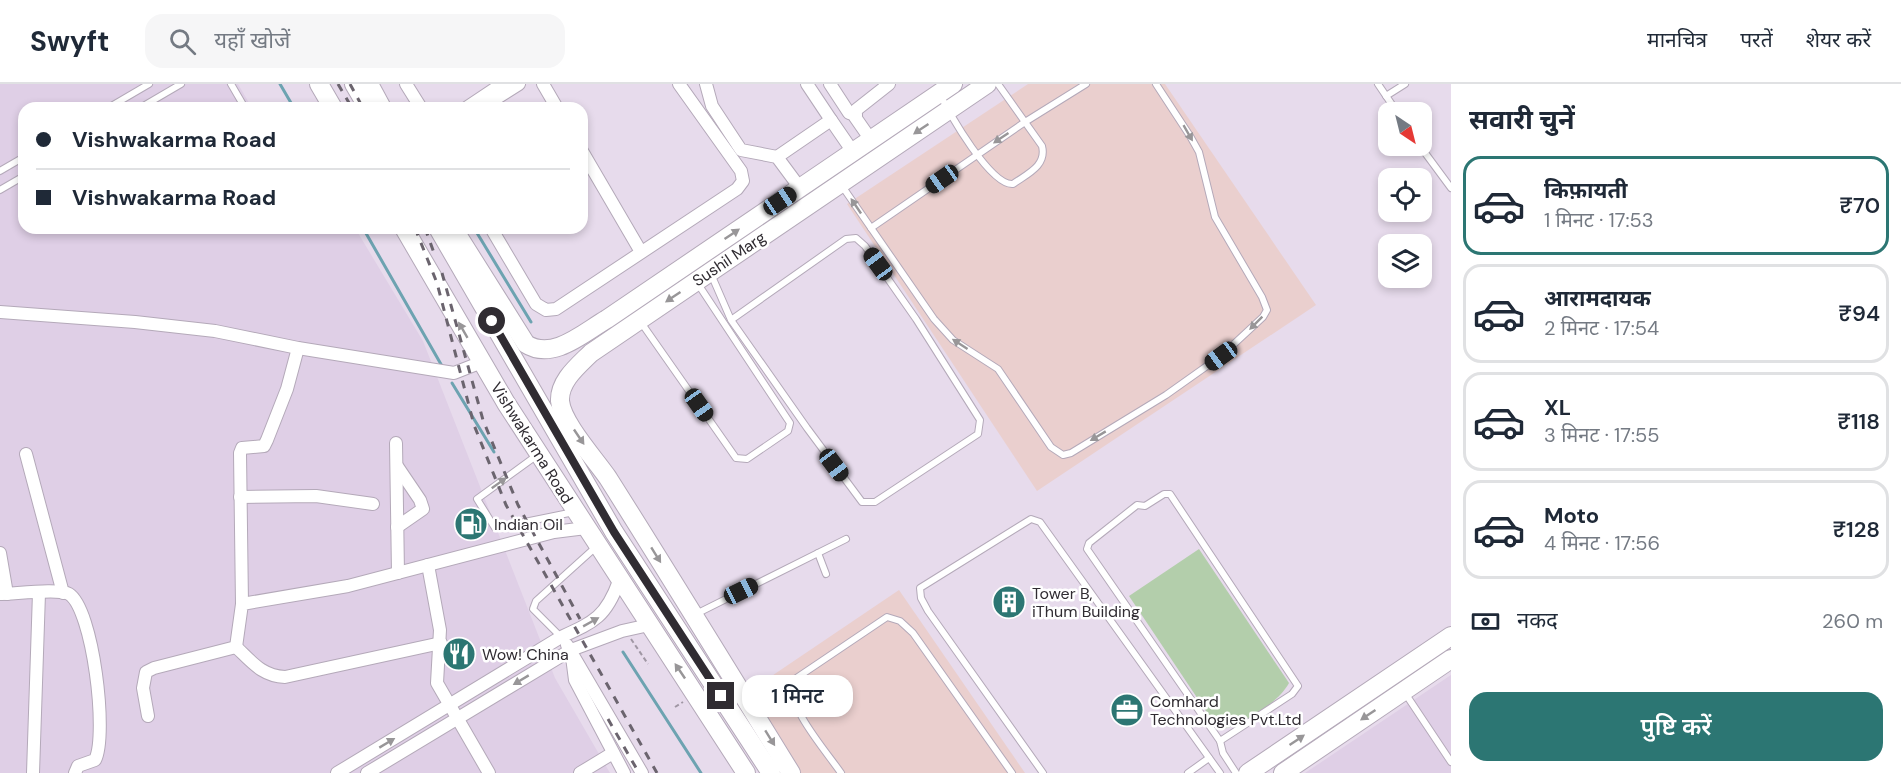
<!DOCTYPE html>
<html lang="hi">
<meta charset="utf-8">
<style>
:root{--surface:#fff;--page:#f6f6f7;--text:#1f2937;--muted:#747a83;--line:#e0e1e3;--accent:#2c7673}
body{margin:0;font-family:"DM Sans","Noto Sans Devanagari",sans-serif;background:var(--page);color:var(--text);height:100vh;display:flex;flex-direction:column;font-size:22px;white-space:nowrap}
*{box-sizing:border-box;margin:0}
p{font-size:20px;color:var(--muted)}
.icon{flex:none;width:33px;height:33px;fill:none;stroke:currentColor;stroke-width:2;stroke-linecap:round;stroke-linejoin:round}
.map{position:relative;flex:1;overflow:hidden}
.panel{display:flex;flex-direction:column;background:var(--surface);width:450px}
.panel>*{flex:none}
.hud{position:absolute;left:18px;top:18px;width:570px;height:132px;border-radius:18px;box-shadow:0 3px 9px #0003;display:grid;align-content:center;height:132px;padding:0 18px;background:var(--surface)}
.needle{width:39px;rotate:145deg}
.controls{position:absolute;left:1378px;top:18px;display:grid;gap:12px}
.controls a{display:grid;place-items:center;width:54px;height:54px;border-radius:12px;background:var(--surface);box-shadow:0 3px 9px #0003;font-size:30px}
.end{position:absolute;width:27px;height:27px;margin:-14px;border:8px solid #302c32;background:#fff;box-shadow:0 0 0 3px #fff}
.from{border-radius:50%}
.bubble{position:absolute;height:42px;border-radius:18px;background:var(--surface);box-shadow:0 3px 9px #0003;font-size:20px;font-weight:600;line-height:42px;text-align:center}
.car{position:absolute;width:18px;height:36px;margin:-18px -9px;border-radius:8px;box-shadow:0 0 4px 2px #0007;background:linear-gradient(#222 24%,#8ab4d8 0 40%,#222 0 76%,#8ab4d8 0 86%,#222 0)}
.hud b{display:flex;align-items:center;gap:21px;height:57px;font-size:22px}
.hud b+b{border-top:2px solid var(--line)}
.hud i{width:15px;height:15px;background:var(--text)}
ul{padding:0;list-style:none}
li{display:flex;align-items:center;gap:18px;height:99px;margin:0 12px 9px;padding:0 6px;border:3px solid var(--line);border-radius:18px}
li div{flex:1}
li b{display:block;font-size:22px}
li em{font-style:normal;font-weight:600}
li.current{border-color:var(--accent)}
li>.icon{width:54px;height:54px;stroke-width:1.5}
h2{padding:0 18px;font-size:27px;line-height:72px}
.pay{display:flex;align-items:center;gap:15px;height:66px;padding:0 18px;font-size:22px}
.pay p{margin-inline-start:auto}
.button{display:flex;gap:12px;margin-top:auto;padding:12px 18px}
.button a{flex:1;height:69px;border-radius:18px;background:var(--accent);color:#fff;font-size:24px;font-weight:600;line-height:69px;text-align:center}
header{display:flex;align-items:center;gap:36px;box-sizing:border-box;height:84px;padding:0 30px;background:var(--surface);border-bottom:2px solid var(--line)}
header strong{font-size:28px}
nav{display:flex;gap:33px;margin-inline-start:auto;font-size:21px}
.search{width:420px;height:54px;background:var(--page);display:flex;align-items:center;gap:15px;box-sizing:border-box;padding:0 21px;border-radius:18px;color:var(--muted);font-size:22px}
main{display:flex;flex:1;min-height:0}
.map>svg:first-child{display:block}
.commercial{fill:#eacfce}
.built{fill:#dfcfe6}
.green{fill:#b3ceab}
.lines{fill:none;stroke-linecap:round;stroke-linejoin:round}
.stream{stroke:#6da3b1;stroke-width:3}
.lane-casing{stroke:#b4a9b9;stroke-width:8}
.street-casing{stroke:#b4a9b9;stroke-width:14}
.secondary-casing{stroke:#b4a9b9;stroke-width:20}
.path{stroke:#a097a4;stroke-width:2;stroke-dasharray:4.5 3;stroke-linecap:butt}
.lane{stroke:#fff;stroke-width:6}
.street{stroke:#fff;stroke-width:12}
.secondary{stroke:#fff;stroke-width:18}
.rail{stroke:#6b646e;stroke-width:3;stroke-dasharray:8 8;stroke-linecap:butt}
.oneway{fill:#989698}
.route{stroke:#302c32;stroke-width:8}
.labels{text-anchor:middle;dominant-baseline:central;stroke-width:5;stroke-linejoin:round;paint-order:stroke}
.street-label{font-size:16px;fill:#302c32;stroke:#fff}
.poi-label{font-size:16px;fill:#302c32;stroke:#fff;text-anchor:start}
</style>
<header>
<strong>Swyft</strong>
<div class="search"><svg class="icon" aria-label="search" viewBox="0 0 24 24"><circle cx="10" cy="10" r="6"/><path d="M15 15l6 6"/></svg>यहाँ खोजें</div>
<nav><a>मानचित्र</a><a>परतें</a><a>शेयर करें</a></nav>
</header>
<main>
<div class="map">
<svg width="1451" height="689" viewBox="0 0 1451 689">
<rect width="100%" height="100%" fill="#e7dbec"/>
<g class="commercial">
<path d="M1028,0H1165L1316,221L1037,407L847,120Z"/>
<path d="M899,506L1025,689H798L745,610Z"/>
</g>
<g class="built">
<path d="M0,0H238L252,24H24V144H355L423,257L555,594L610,689H0Z"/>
<path d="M1451,591V689H1305Z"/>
</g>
<path class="green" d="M1199,465L1289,599C1279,618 1239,646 1218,645L1129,512Z"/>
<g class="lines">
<g class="stream">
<path d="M280,0L294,24"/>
<path d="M363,144L442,282"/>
<path d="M474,144L531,238"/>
<path d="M452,299L494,368"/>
<path d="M623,568L701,689"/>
</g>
<defs>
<g id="lane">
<path d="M231,0L245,24"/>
<path d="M1378,0L1397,28"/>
<path d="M940,10C949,30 991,102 1013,100C1027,90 1047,82 1042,62L998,0"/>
<path d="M1386,12L1405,0"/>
<path d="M108,24L149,0"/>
<path d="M140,24L181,0"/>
<path d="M1420,62L1451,104"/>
<path d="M0,87L24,73"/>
<path d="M842,102L934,235L953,256L998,285L1051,363L1063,371L1071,369L1166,311L1221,272L1263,233L1267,226L1262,213L1215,133L1199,68L1190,52L1156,0"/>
<path d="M0,106L24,92"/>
<path d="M871,144L1025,38L1086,0"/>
<path d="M711,190L731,236L807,344L862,418H875L978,350L980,336L916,235L865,162L856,154L846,155L731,236"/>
<path d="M640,237L736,374L747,375L788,347L790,339L698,200"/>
<path d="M536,372L477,415L495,444L574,428"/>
<path d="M1164,410H1170L1298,602L1292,610L1220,657L1087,465L1089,459L1137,421L1145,422Z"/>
<path d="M818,469L826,490"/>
<path d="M694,531L846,455"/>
<path d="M561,553L533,525L536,517L597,462"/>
<path d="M1405,609L1451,678"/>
<path d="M1220,657L1223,669L1236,689"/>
<path d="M841,689C826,667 786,622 792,597L887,533L900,537L913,549L1012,689"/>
<path d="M1043,689L928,527L921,514L920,504L1031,435L1040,438L1220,689"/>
<path d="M1188,689L1209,674"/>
</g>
<g id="street">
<path d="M406,0L421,24"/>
<path d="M543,0L557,24"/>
<path d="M706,0L712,22L741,66L777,73L800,104"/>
<path d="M830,0L849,29L856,31"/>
<path d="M466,24L502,0"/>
<path d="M481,24L519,0"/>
<path d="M831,36L853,68"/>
<path d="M871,56L855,33L856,26L889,0"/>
<path d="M582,67L641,168"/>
<path d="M777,73L831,36L807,0"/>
<path d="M491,144L536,220L546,226L556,225L737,105L743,97L741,87L679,0"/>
<path d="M0,228L135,238L215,247L298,264L454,289L482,278"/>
<path d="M396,359L398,489"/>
<path d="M26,370L63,509"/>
<path d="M240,413L316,412L373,420"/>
<path d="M397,443L423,425L420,416L397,382"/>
<path d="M0,469L7,510"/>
<path d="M428,481L440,546L437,599L489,689"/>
<path d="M0,510C14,510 59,504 69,510C93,525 108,651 95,676L78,682L75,689"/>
<path d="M242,520L240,369L242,364L264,362L267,356L287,305L298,264"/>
<path d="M567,561L642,689"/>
<path d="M236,563C252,578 262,592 285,593L441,559"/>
<path d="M572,573L575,596L624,689"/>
<path d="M148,632L143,604L146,588L154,584L236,563L242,520L348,502L554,448L586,444"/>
<path d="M33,689L39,509"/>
<path d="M337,689L561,553C594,538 606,533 619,497"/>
<path d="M367,689L571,566L622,547L649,541"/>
<path d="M580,689L613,669"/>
</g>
<g id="secondary">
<path d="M319,0L333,24"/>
<path d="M354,0L368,24"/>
<path d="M369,0L382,24"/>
<path d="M404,144L506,319L746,689"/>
<path d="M438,144L614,448L771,689"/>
<path d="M453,144L526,260C553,277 583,249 607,235L953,0"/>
<path d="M791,689C730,590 670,492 608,394C595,375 562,339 560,317C559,297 578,282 591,269L987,0"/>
<path d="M1248,689L1451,552"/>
<path d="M1283,689L1451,575"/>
</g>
</defs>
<use href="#lane" class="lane-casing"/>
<use href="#street" class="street-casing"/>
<use href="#secondary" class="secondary-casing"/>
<g class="path">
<path d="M631,555L648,580"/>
<path d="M675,623L683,618"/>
</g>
<use href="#lane" class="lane"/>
<use href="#street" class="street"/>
<use href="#secondary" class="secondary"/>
<g class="rail">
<path d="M338,0L352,24"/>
<path d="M350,0L363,24"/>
<path d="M415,144L437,199L474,341L506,421L657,689"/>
<path d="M425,144L434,169"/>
<path d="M442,189L483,336L518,421L580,535"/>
<path d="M608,635L639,689"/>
</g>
</g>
<defs><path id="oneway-solid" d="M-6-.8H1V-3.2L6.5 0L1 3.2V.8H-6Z" transform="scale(1.5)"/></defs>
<g class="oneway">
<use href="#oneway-solid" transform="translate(921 45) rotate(146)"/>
<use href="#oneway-solid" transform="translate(1188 49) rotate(60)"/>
<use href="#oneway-solid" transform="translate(1001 54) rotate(146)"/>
<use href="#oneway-solid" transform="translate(856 122) rotate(-124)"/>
<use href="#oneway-solid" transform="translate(732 150) rotate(-34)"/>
<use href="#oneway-solid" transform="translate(673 213) rotate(146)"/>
<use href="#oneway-solid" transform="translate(1256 239) rotate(135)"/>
<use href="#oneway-solid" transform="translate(463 246) rotate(-120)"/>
<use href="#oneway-solid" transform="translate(960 260) rotate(-147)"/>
<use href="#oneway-solid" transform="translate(1098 352) rotate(149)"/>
<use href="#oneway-solid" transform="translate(579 353) rotate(56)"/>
<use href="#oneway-solid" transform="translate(499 399) rotate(-36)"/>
<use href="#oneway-solid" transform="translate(656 471) rotate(58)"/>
<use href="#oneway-solid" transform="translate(591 538) rotate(-29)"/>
<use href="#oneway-solid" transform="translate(680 587) rotate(-124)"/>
<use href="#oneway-solid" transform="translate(521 596) rotate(149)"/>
<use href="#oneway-solid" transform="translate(1368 631) rotate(146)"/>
<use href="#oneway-solid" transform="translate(770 654) rotate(58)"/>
<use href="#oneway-solid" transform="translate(1297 656) rotate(-34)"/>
<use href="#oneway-solid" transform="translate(387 659) rotate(-31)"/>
</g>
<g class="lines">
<path class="route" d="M492,237L614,448L721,612"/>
</g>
<defs>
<symbol id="fuel-disc" viewBox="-11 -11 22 22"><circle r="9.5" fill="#2c7673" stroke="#fff"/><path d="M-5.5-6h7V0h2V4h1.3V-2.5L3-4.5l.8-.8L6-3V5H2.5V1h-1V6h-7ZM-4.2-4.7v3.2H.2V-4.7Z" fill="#fff"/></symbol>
<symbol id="building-disc" viewBox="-11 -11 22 22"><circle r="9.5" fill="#2c7673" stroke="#fff"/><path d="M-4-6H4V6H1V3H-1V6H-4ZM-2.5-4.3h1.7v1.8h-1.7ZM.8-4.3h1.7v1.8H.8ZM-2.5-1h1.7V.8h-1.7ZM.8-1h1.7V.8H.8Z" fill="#fff"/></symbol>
<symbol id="restaurant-disc" viewBox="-11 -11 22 22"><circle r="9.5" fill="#2c7673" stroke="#fff"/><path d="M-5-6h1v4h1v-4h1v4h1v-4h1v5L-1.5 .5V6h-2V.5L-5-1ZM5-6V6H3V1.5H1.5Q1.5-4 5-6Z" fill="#fff"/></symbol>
<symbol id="office-disc" viewBox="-11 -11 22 22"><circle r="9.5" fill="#2c7673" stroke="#fff"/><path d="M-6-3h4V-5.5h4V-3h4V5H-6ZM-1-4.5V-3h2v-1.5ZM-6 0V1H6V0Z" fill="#fff"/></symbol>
</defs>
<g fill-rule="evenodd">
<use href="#fuel-disc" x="452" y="421" width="38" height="38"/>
<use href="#building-disc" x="990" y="499" width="38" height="38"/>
<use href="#restaurant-disc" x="440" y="551" width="38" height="38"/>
<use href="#office-disc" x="1108" y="607" width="38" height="38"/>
</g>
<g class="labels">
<g class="street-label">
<text transform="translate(729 175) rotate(-34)">Sushil Marg</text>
<text transform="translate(532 359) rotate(58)">Vishwakarma Road</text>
</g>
<g class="poi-label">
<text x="494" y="440">Indian Oil</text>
<text x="1032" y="509">Tower B,<tspan x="1032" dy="18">iThum Building</tspan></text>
<text x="482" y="570">Wow! China</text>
<text x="1150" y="617">Comhard<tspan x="1150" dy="18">Technologies Pvt.Ltd</tspan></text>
</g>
</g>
</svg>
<div class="controls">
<a><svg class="needle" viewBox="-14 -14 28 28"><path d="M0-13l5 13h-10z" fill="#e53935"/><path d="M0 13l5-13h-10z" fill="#747a83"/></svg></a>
<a><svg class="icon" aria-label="locate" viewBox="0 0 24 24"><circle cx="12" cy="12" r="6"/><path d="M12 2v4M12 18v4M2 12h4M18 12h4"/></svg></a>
<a><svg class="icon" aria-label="layers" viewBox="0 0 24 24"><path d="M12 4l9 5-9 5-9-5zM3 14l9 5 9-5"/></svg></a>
</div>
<i class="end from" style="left:492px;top:237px"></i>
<i class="end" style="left:721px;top:612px"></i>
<div class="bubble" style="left:742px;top:591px;width:111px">1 मिनट</div>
<i class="car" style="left:942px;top:95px;rotate:235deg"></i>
<i class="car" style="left:780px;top:117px;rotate:56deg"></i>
<i class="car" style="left:878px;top:180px;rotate:324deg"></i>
<i class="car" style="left:1221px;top:272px;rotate:234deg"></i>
<i class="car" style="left:699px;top:321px;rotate:145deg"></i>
<i class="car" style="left:834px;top:381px;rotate:143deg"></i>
<i class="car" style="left:741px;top:507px;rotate:64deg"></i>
<div class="hud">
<b><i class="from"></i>Vishwakarma Road</b>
<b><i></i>Vishwakarma Road</b>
</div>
</div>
<section class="panel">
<h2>सवारी चुनें</h2>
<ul>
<li class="current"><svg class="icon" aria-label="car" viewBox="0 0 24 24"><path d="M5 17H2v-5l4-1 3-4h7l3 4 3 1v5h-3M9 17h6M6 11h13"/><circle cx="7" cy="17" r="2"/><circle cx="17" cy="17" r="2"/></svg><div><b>किफ़ायती</b><p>1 मिनट · 17:53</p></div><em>₹70</em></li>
<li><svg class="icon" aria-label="car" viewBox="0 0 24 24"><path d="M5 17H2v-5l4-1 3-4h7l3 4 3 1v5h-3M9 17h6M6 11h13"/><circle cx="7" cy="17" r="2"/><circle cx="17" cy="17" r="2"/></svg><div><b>आरामदायक</b><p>2 मिनट · 17:54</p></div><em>₹94</em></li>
<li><svg class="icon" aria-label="car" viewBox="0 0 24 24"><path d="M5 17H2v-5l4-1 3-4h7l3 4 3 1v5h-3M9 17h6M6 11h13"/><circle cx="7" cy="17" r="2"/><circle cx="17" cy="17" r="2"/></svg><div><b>XL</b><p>3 मिनट · 17:55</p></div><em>₹118</em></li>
<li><svg class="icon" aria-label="car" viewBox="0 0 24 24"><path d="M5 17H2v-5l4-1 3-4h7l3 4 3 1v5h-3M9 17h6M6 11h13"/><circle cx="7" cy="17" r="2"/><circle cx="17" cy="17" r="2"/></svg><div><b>Moto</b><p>4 मिनट · 17:56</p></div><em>₹128</em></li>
</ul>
<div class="pay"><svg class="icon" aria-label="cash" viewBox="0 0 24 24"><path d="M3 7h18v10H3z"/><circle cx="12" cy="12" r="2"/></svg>नकद<p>260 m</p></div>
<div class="button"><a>पुष्टि करें</a></div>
</section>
</main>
